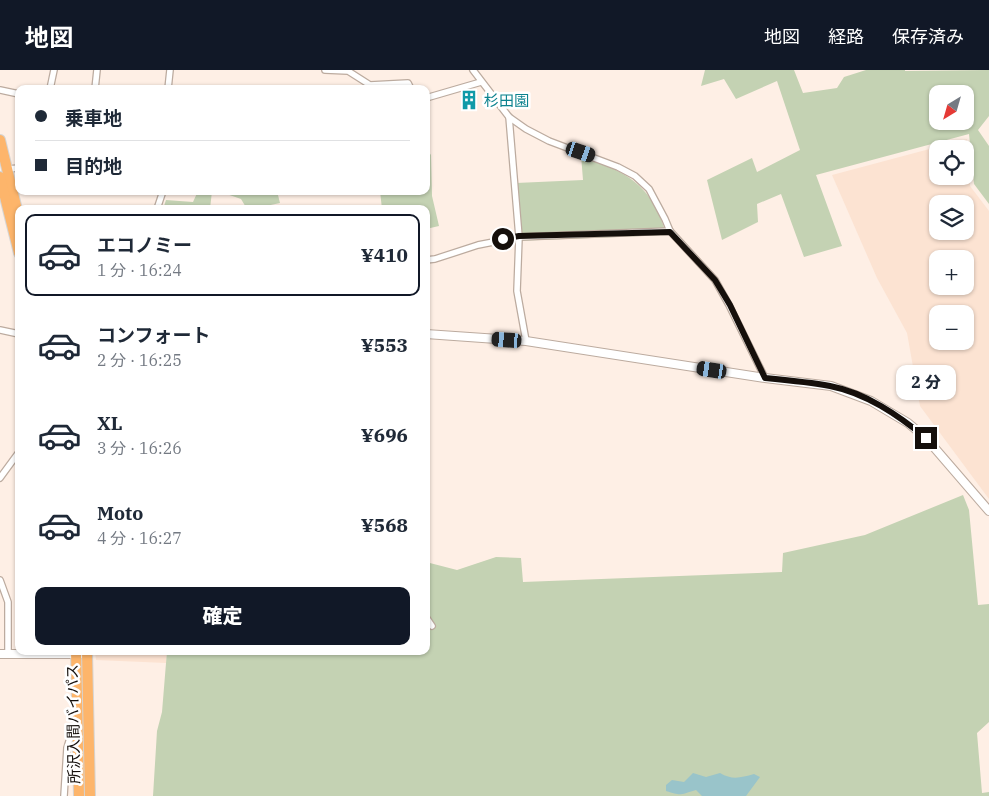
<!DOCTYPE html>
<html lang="ja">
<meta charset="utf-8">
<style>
:root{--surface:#fff;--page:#f2f2f3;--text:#1f2937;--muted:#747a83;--line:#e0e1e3;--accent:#111827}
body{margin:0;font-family:"IBM Plex Serif","Noto Sans JP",serif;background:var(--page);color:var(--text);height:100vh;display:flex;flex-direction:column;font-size:19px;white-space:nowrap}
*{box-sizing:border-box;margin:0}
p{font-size:16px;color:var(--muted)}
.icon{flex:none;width:28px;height:28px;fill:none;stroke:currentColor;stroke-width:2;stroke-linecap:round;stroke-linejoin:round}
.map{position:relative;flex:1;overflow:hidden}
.sheet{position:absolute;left:15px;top:135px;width:415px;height:450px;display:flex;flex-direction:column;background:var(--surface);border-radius:10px;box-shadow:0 1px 4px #0004}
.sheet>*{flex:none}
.hud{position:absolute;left:15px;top:15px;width:415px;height:110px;border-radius:10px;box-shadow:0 1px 4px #0004;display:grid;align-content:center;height:110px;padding:0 20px;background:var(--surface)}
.needle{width:32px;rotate:217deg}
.controls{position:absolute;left:929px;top:15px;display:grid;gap:10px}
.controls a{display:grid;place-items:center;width:45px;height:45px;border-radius:10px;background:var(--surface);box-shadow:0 1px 4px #0004;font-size:25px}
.end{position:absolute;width:22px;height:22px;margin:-11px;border:6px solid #150f0b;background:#fff;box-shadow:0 0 0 2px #fff}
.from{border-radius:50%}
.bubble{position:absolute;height:35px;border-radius:10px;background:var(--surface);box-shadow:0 1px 4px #0004;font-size:16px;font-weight:800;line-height:35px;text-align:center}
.car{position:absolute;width:15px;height:30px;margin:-15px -8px;border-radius:6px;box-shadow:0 0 4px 1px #0007;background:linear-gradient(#222 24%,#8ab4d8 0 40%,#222 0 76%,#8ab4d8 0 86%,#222 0)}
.hud b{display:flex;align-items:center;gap:18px;height:48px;font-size:19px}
.hud b+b{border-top:1px solid var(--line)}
.hud i{width:12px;height:12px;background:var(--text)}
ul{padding:9px 0 0;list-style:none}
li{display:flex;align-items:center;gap:15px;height:82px;margin:0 10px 8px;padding:0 10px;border:2px solid transparent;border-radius:10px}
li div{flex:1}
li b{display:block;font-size:19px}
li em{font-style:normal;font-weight:800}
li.on{border-color:var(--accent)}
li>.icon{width:45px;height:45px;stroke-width:1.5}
.primary-button{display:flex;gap:10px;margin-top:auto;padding:10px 20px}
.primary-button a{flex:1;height:58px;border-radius:10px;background:var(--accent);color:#fff;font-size:20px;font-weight:800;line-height:58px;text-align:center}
header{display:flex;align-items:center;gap:30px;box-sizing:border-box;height:70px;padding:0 25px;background:var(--accent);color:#fff}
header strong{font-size:24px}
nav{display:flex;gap:28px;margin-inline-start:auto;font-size:18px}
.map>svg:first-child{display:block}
.built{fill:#fce3d2;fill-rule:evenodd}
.green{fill:#c4d2b3;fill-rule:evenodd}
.water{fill:#99c4ca}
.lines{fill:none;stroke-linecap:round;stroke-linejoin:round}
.street-casing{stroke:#bcab9f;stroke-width:8}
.secondary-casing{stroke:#bcab9f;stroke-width:10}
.highway-casing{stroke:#d5d4d3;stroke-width:12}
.street{stroke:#fff;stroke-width:5.5}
.secondary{stroke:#fff;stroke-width:8}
.highway{stroke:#fdb56b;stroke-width:10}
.route{stroke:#150f0b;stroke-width:6}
.labels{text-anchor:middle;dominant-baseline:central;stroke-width:5;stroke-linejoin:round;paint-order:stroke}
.culture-label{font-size:15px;fill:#0d838f;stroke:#fff;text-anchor:start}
.street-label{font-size:15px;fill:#150f0b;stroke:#fff}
</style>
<header>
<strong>地図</strong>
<nav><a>地図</a><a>経路</a><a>保存済み</a></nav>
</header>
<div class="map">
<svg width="989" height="726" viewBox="0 0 989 726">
<rect width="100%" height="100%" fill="#feefe5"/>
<g class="built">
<path d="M967,69L970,116L989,141V429L920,336L907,263L877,208L832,105ZM938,79H965V106H938ZM938,134H965V161H938ZM938,189H965V216H938ZM938,244H965V271H938Z"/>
<path d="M95,581H167L166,593L96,590Z"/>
</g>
<g class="green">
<path d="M705,0H794L803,23L837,18L844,7L866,0H905V1L989,0V46L978,60L989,76V134L974,114L969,64L816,105L842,176L804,187L781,124L757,134L758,152L722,170L707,110L752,88L757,102L800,80L777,11L736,29L724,9L701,16ZM938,24H965V51H938Z"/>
<path d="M426,78L431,85L432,126L439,156L426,159V139H382L380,121H426Z"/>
<path d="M581,85C604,95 630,103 646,123C656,135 662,151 667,165L515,171L516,113L583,110Z"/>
<path d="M198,121H212L210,139H163L166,130L193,132Z"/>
<path d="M218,121H277L280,133L266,136L265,139H247L241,129Z"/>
<path d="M963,425L969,440L978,535L989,534V652L977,663L982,723L989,722V726H153L157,661L162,642L167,581H426V492L457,500L496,487L521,488L523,512L782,502L783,483L865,465Z"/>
</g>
<path class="water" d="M693,703L706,707L720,703C732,710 740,708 754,704L760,707L746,726H702L696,720C679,725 682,726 666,721V715L672,710L684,712Z"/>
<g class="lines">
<defs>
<g id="street">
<path d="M325,0L348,1L370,15L408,13L411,19"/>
<path d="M473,0L509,47L526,59L549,71L618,97L635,106L649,119L665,149L670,161L715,210L729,235L765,308"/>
<path d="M50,19L54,0"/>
<path d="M95,19L97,0"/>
<path d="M168,19L170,0"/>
<path d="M0,20L19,24"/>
<path d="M426,28L481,12"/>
<path d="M509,47L519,167L517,221L526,271"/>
<path d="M7,99L19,98"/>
<path d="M157,139L163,121"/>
<path d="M426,190L435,189L478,175L519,167L670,161"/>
<path d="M0,260L19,264"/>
<path d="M0,408L19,382"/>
<path d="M0,510L8,532V584"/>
<path d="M426,547L432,556"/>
<path d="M64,726L67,678L70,668L77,666"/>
</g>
<g id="secondary">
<path d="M426,264L526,271L765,308L831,316L871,331L908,353L926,368L989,441"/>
<path d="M0,584H80"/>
</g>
<g id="highway">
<path d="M0,70L19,148"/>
<path d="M0,107L19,183"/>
<path d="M76,581L79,726"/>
<path d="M87,581L90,726"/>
</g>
</defs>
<use href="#street" class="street-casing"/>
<use href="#secondary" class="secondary-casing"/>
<use href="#highway" class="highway-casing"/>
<use href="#street" class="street"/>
<use href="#secondary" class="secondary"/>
<use href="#highway" class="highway"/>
</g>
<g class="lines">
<path class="route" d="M503,169L519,166L670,162L715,210L730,235L765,308C786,310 808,312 830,316C866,323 898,345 926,368"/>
</g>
<defs>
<symbol id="building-bare" viewBox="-9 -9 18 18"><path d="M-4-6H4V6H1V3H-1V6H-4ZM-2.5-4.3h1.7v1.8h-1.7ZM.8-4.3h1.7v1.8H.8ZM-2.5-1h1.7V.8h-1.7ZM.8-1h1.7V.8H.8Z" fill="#0f9aa8" stroke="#fff" stroke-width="2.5" paint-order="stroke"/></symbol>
</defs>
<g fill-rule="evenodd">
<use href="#building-bare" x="455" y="16" width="28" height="28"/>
</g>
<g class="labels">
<g class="culture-label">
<text x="484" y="30">杉田園</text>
</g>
<g class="street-label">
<text transform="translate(73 654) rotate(-91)">所沢入間バイパス</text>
</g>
</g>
</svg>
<div class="controls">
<a><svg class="needle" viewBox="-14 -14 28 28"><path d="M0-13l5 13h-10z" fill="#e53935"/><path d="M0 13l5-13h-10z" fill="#747a83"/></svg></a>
<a><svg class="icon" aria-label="locate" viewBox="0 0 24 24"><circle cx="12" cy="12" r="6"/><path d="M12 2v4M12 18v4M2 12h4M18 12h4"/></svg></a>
<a><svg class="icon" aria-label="layers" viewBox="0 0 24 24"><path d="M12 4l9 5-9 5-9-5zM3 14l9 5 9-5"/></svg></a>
<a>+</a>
<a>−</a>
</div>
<i class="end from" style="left:503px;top:169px"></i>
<i class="end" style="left:926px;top:368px"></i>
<div class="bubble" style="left:896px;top:295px;width:60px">2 分</div>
<i class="car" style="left:581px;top:82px;rotate:109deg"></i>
<i class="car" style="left:507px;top:270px;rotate:274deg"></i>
<i class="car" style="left:712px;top:300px;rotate:279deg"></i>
<div class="hud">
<b><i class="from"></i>乗車地</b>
<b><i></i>目的地</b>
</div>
<section class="sheet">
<ul>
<li class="on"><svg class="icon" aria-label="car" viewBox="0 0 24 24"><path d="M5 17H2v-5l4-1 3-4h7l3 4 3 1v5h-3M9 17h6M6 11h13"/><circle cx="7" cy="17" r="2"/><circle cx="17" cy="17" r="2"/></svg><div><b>エコノミー</b><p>1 分 · 16:24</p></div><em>¥410</em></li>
<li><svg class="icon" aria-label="car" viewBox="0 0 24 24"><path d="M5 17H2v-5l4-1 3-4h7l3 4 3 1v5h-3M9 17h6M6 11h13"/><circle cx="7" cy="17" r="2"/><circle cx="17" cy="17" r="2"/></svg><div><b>コンフォート</b><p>2 分 · 16:25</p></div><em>¥553</em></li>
<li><svg class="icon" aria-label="car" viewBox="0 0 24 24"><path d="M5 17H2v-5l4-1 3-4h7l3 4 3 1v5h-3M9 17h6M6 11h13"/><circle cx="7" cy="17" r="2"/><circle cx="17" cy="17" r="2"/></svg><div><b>XL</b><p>3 分 · 16:26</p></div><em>¥696</em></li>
<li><svg class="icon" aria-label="car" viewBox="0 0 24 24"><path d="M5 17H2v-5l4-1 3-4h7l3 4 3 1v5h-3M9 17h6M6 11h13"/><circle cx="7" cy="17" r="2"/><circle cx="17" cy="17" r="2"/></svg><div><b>Moto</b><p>4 分 · 16:27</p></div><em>¥568</em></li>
</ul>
<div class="primary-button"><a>確定</a></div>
</section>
</div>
